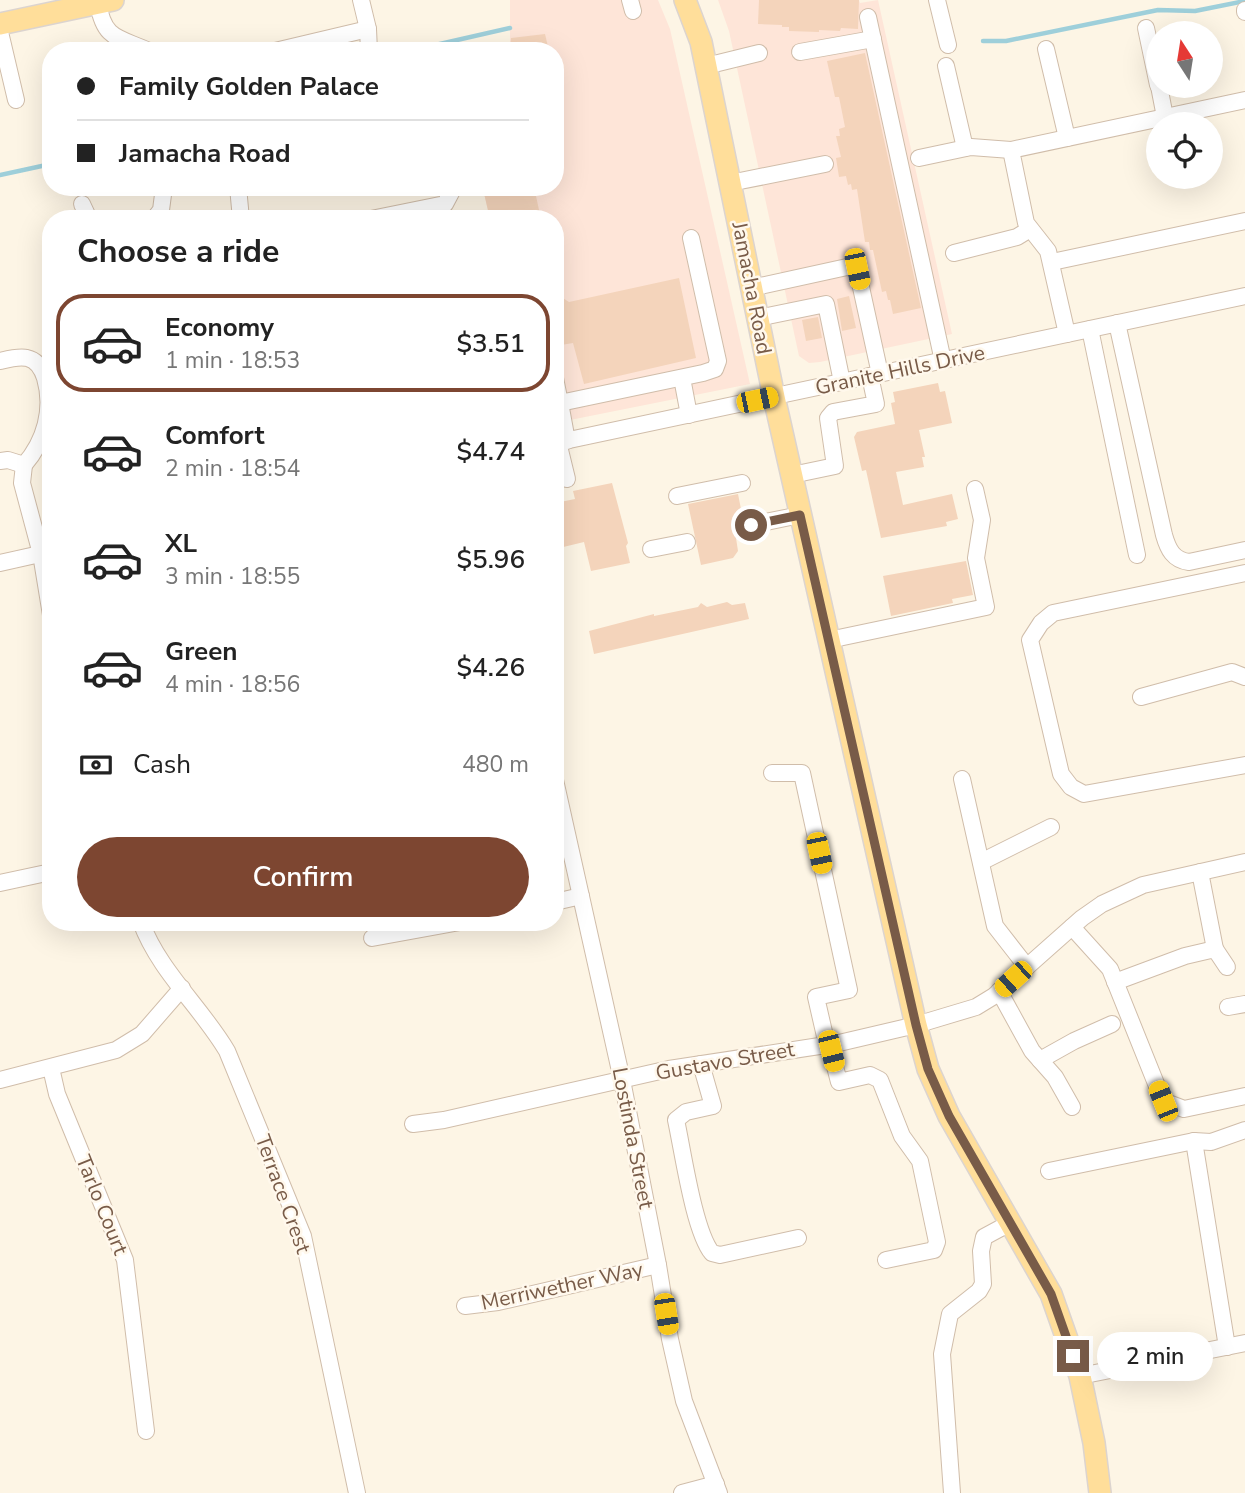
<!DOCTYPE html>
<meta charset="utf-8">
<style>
:root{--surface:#fff;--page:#f6f6f6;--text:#222;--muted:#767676;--line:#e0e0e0;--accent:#7d4631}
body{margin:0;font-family:"Nunito Sans",sans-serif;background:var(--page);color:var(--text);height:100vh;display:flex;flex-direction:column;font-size:26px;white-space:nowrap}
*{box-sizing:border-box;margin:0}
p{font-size:23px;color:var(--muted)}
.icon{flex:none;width:38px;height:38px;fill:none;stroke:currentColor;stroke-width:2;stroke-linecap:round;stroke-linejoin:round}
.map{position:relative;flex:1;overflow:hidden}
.side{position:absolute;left:42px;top:210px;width:522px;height:721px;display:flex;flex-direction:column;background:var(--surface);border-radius:28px;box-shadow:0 7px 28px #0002}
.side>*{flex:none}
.top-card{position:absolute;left:42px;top:42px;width:522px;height:154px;border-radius:28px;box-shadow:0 7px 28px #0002;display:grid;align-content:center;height:154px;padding:0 35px;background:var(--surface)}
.needle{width:46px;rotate:348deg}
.buttons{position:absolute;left:1146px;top:21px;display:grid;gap:14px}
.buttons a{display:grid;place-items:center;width:77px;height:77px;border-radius:50%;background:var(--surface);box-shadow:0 7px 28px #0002;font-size:35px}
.end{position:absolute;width:32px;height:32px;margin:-16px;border:9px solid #785b48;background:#fff;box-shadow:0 0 0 4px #fff}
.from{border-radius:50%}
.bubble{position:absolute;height:49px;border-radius:24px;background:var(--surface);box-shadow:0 7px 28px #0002;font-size:23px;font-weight:600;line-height:49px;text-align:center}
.car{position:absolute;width:21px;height:42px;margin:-21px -10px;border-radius:9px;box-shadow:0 0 5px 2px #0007;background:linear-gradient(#f5c518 24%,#345 0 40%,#f5c518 0 76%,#345 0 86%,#f5c518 0)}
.top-card b{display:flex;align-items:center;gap:24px;height:66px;font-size:26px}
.top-card b+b{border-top:2px solid var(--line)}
.top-card i{width:18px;height:18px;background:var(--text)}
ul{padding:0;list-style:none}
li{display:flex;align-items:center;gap:21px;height:98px;margin:0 14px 10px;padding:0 21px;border:4px solid transparent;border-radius:28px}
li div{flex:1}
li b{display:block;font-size:26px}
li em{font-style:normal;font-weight:600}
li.active{border-color:var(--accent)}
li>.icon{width:63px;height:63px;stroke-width:1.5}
h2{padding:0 35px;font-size:32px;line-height:84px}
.pay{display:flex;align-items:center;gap:18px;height:77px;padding:0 35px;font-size:26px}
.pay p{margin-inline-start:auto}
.action{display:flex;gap:14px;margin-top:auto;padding:14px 35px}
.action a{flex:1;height:80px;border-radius:42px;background:var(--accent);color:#fff;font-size:28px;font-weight:600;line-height:80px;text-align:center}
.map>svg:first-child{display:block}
.commercial{fill:#fee5d8}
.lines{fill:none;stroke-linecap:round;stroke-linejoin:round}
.stream{stroke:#9ecfda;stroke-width:4.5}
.building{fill:#f4d4bb}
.minor-casing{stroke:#d0bdaa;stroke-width:18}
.major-casing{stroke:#dcd4cf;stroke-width:24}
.minor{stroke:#fff;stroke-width:16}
.major{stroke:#ffde9a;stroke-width:21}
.route{stroke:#785b48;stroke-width:9}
.labels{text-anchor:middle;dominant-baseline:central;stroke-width:5;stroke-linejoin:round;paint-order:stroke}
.street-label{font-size:21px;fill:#785b48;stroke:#fff8ec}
</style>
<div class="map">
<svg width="1245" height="1493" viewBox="0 0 1245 1493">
<rect width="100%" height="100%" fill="#fdf5e5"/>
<g class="commercial">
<path d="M510,0H658L670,29L750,384L555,423V219H490L483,189L555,187V51H510Z"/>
<path d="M718,0H859L860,3L878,0L952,334L820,362L809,363L799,356L729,31Z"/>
</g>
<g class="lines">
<g class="stream">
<path d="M983,41H1006L1158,10L1195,11L1245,1"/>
<path d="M409,51L510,28"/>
<path d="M0,175L51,164"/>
</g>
</g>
<g class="building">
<path d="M759,0H859L858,29L841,28L840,31L819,30V32L789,31V27H782V25L758,24Z"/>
<path d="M545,34L549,51H510L511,38Z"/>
<path d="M865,53L921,308L893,314L890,300H888L886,291L882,292L873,250H870L869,242H865L857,189L852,190L851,184L848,185L846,176L839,177L836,158L841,157L836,136H840L839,129L845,127L839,97H835L827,61Z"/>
<path d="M489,187H534L541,219H490L483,189Z"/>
<path d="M679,278L696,358L584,384L573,343L555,346V293L569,302Z"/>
<path d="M849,296L856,328L842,331L837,299Z"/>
<path d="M818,317L822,338L806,341L802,320Z"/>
<path d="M938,383L940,392L945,391L952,423L919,430L925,457H922L924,467L896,472L903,505L952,494L958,519L946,522L947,526L881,538L866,470L862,471L854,437L857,432L895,424L891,403L895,402L893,392Z"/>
<path d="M612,483L628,543L626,546L630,563L591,571L584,542L555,549V503L575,499L573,491Z"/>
<path d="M738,494L743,519L741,526L743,536L736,538L738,551L733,558L701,565L688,504Z"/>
<path d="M966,561L973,595L952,599L953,603L891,616L883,576Z"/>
<path d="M727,602L732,605L745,603L749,619L594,654L589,631L654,614V616L698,607L701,603L707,607Z"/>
</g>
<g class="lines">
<defs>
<g id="minor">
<path d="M361,0L368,29L369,51"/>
<path d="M630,0L633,11"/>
<path d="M937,0L948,45"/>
<path d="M98,3C104,40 118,37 149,51"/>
<path d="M1245,10V12"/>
<path d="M868,17L943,361"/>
<path d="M1146,28L1158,85"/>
<path d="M0,32L16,100"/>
<path d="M1046,49L1067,138"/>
<path d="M275,51L368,29"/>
<path d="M800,52L873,39"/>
<path d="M706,66L759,53"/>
<path d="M946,66L965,148"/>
<path d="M1159,86L1165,117"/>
<path d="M919,158L971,147L1011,150"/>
<path d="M730,183L825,164"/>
<path d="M238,187L241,219"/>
<path d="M82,204L89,219"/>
<path d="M154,219L161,210L164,187"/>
<path d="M371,219L445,204L454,187"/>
<path d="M954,253L1017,237L1030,229"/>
<path d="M1052,262L1245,221"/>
<path d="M751,288L847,267L857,269L880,374"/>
<path d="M758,318L826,304L842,382"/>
<path d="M1117,323L1164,535C1168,549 1173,560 1189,562L1245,550"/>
<path d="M1090,329L1137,555"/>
<path d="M1067,334L1048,251L1026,223L1011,150L1245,100"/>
<path d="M0,361C8,359 19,356 27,358C37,360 42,369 45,378C54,409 45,441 24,465L8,460L0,461"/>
<path d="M555,378L560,403L703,373L715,369L718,361L691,238"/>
<path d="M682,378L689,415"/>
<path d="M560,403L567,441"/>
<path d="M558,442L567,479"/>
<path d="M555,443L1245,296"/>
<path d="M24,465L22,483L41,554L51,615"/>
<path d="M792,475L835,466L828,418L833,412L876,404L870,376"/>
<path d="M677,496L742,483"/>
<path d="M751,525L800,515"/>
<path d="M651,549L687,542"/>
<path d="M0,563L49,552"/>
<path d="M1245,573L1053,613L1041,623L1030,640L1061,774L1071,787L1084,794L1245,765"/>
<path d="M829,640L986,607L976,558L982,520L975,489"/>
<path d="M1141,697L1232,672L1245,677"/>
<path d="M772,773H802L849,990L816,997L827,1045L831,1051L839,1082L870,1075L880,1080L902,1136L920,1161L937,1242L934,1250L886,1260"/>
<path d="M962,779L995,926L1027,967"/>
<path d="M555,780L622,1080L658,1265L670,1339L684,1401L719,1493"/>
<path d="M981,862L1051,827"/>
<path d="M1200,872L1215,949"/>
<path d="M0,883L51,872"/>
<path d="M555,902L581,896"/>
<path d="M141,922C159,971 201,1007 227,1051L303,1236L357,1493"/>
<path d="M1072,927L1110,969L1163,1101L1184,1109L1245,1096"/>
<path d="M372,938L460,922"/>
<path d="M1115,982L1185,956L1215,949L1227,967"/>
<path d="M999,991L1032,1051L1055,1077L1072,1107"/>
<path d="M1228,1007L1245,1004"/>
<path d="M1040,1060L1074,1041L1112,1024"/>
<path d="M701,1064L713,1106L686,1112L676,1120C683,1152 694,1231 712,1253L720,1255L798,1238"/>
<path d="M51,1068L57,1094L125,1260L146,1431"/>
<path d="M0,1080L116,1050L142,1034L182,988"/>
<path d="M413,1124L444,1120L669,1069L839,1043L916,1025L976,1007L994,996L1082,918L1102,904L1143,885L1245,862"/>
<path d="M1194,1141L1227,1347"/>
<path d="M1049,1171L1194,1141L1211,1142L1245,1130"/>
<path d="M465,1306L498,1302L658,1265"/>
<path d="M1080,1376L1245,1343"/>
<path d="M682,1493L716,1484"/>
<path d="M952,1493L942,1354L950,1314L979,1291L983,1284L981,1251L984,1237L1010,1223"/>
</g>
<g id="major">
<path d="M685,0L701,42L774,397L916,1025L928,1069L949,1116L1051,1294L1080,1376L1094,1443L1100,1493"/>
<path d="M0,24L113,0"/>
</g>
</defs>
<use href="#minor" class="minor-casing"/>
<use href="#major" class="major-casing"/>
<use href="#minor" class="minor"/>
<use href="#major" class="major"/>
</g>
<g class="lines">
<path class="route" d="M751,525L800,515L916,1025L928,1069L949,1116L1051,1294L1073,1356"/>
</g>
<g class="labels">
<g class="street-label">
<text transform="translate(752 288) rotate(79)">Jamacha Road</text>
<text transform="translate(900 370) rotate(-12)">Granite Hills Drive</text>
<text transform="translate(725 1061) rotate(-10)">Gustavo Street</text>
<text transform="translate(633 1138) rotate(79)">Lostinda Street</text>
<text transform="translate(283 1194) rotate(70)">Terrace Crest</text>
<text transform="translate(102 1205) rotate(68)">Tarlo Court</text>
<text transform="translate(562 1286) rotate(-12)">Merriwether Way</text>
</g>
</g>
</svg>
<div class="buttons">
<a><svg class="needle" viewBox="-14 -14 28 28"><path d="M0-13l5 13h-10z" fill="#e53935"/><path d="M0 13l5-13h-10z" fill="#767676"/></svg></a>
<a><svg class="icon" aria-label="locate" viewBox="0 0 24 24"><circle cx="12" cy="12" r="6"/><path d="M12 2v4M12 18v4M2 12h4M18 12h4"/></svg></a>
</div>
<i class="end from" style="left:751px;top:525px"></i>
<i class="end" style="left:1073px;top:1356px"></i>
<div class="bubble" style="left:1097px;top:1332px;width:116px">2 min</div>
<i class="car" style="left:857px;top:269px;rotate:168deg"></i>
<i class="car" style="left:757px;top:400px;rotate:78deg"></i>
<i class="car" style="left:819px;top:853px;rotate:168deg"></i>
<i class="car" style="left:1013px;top:979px;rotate:228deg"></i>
<i class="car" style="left:831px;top:1051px;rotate:166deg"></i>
<i class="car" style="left:1163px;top:1101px;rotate:338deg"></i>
<i class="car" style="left:666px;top:1314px;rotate:171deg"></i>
<div class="top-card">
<b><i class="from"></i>Family Golden Palace</b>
<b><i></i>Jamacha Road</b>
</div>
<section class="side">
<h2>Choose a ride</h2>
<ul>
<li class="active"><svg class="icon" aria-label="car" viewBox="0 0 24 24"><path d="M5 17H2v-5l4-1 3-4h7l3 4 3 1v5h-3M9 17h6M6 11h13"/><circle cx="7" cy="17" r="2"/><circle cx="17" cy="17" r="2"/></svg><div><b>Economy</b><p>1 min · 18:53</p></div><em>$3.51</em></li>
<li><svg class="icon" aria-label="car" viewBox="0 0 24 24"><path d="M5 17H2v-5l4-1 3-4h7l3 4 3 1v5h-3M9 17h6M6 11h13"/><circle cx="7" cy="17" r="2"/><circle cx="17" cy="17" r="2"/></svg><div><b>Comfort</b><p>2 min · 18:54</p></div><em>$4.74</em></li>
<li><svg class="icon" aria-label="car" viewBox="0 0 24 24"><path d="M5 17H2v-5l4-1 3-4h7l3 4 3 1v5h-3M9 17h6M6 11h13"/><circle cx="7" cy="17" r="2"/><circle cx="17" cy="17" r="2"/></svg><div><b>XL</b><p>3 min · 18:55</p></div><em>$5.96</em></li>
<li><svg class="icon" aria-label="car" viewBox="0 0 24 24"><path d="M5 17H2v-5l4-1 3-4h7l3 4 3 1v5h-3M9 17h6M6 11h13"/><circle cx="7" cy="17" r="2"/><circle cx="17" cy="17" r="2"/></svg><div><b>Green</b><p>4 min · 18:56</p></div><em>$4.26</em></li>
</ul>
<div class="pay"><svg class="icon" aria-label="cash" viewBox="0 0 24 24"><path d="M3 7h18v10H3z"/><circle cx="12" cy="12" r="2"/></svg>Cash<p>480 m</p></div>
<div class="action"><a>Confirm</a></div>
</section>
</div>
